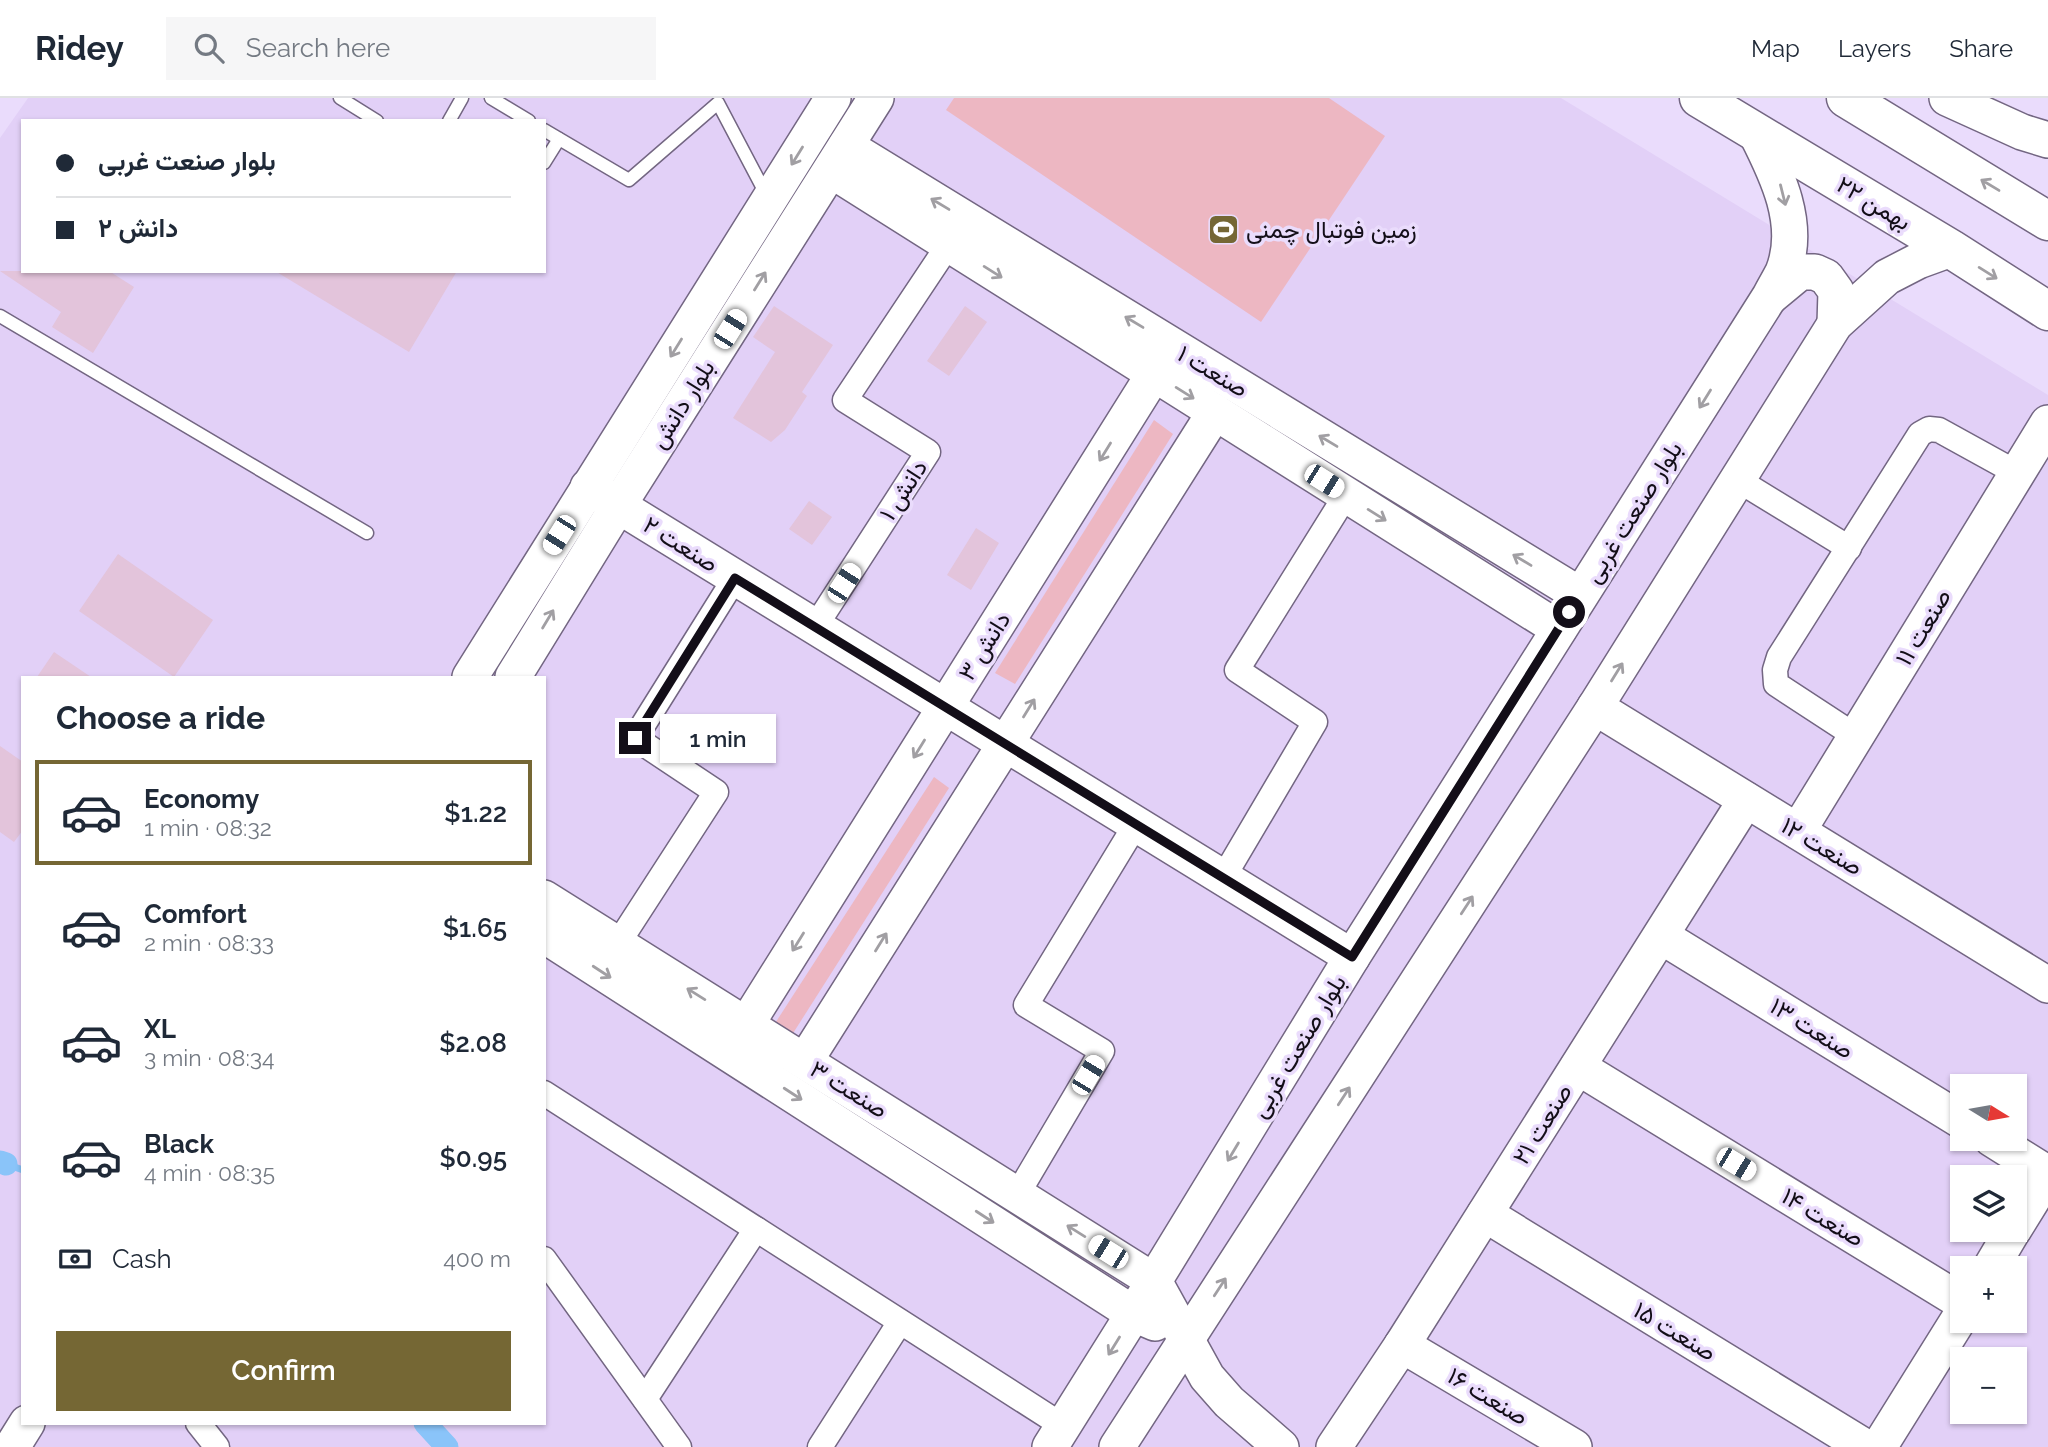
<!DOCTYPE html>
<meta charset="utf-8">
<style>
:root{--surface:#fff;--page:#f6f6f7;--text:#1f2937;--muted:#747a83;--line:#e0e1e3;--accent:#756734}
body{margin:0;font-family:Raleway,Vazirmatn,sans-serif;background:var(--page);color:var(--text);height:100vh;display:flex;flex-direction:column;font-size:26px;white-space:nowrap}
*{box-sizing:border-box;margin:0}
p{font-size:23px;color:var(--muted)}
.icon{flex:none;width:38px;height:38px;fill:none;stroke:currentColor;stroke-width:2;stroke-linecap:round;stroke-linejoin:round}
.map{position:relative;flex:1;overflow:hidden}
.sheet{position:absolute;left:21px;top:578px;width:525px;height:749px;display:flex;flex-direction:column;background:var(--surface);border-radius:0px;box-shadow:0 2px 5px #0004}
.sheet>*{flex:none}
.top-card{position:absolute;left:21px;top:21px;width:525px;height:154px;border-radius:0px;box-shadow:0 2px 5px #0004;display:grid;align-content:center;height:154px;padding:0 35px;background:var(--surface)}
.needle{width:46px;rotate:101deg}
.tools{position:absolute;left:1950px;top:976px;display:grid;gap:14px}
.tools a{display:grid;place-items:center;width:77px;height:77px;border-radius:0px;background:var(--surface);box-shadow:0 2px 5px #0004;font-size:35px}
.end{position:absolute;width:32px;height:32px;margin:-16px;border:9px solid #130e18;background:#fff;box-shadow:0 0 0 4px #fff}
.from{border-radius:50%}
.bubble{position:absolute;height:49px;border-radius:0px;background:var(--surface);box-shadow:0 2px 5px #0004;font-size:23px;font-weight:600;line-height:49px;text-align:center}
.car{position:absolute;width:21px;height:42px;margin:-21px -10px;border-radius:9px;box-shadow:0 0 5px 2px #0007;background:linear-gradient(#fff 24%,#345 0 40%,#fff 0 76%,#345 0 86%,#fff 0)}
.top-card b{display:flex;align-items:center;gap:24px;height:66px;font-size:26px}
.top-card b+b{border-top:2px solid var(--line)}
.top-card i{width:18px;height:18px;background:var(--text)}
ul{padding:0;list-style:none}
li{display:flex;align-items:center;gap:21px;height:105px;margin:0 14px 10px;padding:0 21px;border:4px solid transparent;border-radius:0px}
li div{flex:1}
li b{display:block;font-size:26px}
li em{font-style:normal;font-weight:600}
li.current{border-color:var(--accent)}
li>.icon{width:63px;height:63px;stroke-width:1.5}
h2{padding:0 35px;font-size:32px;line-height:84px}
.pay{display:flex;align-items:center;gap:18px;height:77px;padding:0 35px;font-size:26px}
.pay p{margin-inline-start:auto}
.primary-button{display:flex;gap:14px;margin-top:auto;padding:14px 35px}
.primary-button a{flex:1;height:80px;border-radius:0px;background:var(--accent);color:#fff;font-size:28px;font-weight:600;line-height:80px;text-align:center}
header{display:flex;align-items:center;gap:42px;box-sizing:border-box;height:98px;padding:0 35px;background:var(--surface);border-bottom:2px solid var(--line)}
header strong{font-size:33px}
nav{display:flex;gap:38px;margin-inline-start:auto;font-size:24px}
.search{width:490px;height:63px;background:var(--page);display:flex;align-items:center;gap:18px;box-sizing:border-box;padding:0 24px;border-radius:0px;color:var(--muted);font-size:26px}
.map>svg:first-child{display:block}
.built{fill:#e2d0f7;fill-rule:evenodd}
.green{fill:#edb7c2}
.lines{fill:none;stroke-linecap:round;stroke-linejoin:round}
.stream{stroke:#8ac4f9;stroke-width:7}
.canal{stroke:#8ac4f9;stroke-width:23}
.building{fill:#e3c4db}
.lane-casing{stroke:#736682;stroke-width:15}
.street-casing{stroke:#736682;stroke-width:27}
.secondary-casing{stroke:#736682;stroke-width:38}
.highway-casing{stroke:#736682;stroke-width:41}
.lane{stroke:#fff;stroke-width:12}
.street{stroke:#fff;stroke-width:24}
.secondary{stroke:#fff;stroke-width:35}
.highway{stroke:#fff;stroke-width:38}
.oneway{stroke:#a19fa3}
.route{stroke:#130e18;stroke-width:9}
.labels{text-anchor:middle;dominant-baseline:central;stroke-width:7;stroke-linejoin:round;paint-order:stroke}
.street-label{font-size:24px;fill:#130e18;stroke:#eadcfc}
.poi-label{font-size:24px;fill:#130e18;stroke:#eadcfc;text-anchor:start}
</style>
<header>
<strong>Ridey</strong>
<div class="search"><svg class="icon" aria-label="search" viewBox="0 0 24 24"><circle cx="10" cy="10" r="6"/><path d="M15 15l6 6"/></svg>Search here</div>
<nav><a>Map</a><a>Layers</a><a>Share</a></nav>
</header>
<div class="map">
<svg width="2048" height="1349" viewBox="0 0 2048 1349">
<rect width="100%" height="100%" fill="#eadcfc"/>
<path class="built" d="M28,0H1561L2048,297V1349H0V40ZM23,23H544V173H23ZM23,579H544V1325H23ZM1962,989H2014V1041H1962ZM1962,1080H2014V1132H1962ZM1962,1171H2014V1223H1962ZM1962,1262H2014V1314H1962Z"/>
<g class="green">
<path d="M954,0H1329L1385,38L1261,224L946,12Z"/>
<path d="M1154,322L1173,336L1015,586L995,575Z"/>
<path d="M934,679L949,690L790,940L772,930Z"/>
</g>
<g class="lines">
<path class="stream" d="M6,1066L23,1072"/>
<g class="canal">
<path d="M0,1064L6,1066"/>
<path d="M425,1325L447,1349"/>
</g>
</g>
<g class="building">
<path d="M0,173H109L134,189L93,255L52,229L61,214Z"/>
<path d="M275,173H457L409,254Z"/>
<path d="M774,208L833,247L802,294L807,298L785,332L771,344L733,320L775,254L753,239Z"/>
<path d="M965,208L987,224L949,278L927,263Z"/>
<path d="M809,403L832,419L812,447L789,431Z"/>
<path d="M976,430L999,445L971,492L947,477Z"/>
<path d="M118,456L213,522L174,579L79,513Z"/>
<path d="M54,554L91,579H37Z"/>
<path d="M0,648L23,664V732L14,744L0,734Z"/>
</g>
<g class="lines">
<defs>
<g id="lane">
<path d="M340,0L377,23"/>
<path d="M491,0L529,23"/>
<path d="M449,23L462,0"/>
<path d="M544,32L629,82L718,5L767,98"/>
<path d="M544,65L559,41"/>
<path d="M0,218L367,435"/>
</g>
<g id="street">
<path d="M1738,382L1849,450"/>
<path d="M815,529L928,354L845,302L949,146"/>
<path d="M1857,639L1776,586L1775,572L1779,559L1920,336L1929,331L1939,332L2017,375"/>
<path d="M1223,780L1315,624L1237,572L1346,397"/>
<path d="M617,847L716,694L635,640L735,480"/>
<path d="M544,995L1063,1328"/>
<path d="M1017,1097L1102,953L1026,907L1136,726"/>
<path d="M544,1161L679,1349"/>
<path d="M645,1301L756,1131"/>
<path d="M198,1325L217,1349"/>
<path d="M820,1349L900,1224"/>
</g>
<g id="secondary">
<path d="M1947,0L2022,34L2048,42"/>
<path d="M846,48L1580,497"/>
<path d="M831,72L1559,531"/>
<path d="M1771,198L1800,174H1815L1826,179L1836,193L1835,226"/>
<path d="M588,389L1352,859"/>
<path d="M470,579L833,0"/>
<path d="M513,579L618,408L876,0"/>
<path d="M1595,609L2048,887"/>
<path d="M1798,733L2048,325"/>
<path d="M544,800L1154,1183L1207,1279L1229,1304L1281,1349"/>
<path d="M544,837L1134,1216L1155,1225"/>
<path d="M1661,838L1962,1023"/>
<path d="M746,927L1154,276"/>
<path d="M805,963L1215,314"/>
<path d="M1578,969L1962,1204"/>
<path d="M1992,1041L2048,1076"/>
<path d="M1485,1116L1865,1349"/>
<path d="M2014,1131L2048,1076"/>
<path d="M1990,1171L2013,1132"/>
<path d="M1402,1247L1574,1349"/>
<path d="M12,1349L27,1325"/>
<path d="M1050,1349L1154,1183L1352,859L1770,198C1774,190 1779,182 1783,174C1802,127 1777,76 1756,35"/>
<path d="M1117,1349L1595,609L1835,226L1887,179L1918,163L1951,151"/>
<path d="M1334,1349L1402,1247L1746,702"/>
<path d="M1879,1349L1962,1216"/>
</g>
<g id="highway">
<path d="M1699,0L1951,151L2048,213"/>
<path d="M1846,0L2048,123"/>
</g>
</defs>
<use href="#lane" class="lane-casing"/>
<use href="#street" class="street-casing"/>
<use href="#secondary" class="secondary-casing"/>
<use href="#highway" class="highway-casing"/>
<use href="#lane" class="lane"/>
<use href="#street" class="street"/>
<use href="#secondary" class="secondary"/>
<use href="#highway" class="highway"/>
</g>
<defs><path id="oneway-shaft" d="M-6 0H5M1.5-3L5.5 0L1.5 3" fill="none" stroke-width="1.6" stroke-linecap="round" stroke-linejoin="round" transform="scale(1.75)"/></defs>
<g class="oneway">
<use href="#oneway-shaft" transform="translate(797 58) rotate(122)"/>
<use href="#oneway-shaft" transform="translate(1990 87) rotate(-149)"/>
<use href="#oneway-shaft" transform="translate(1783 97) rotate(76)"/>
<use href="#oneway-shaft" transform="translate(940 106) rotate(-149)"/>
<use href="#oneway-shaft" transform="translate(993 174) rotate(32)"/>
<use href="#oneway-shaft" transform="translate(1988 175) rotate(32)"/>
<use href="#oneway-shaft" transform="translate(760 183) rotate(-58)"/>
<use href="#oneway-shaft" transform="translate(1134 224) rotate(-149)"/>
<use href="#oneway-shaft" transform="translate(676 250) rotate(122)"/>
<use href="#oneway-shaft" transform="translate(1185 295) rotate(32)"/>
<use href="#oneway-shaft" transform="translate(1705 301) rotate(122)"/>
<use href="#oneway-shaft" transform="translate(1328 343) rotate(-149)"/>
<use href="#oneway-shaft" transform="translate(1105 354) rotate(122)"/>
<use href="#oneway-shaft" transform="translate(1377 417) rotate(32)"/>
<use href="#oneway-shaft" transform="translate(1522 462) rotate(-149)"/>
<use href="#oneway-shaft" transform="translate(548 521) rotate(-59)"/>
<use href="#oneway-shaft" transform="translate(1617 574) rotate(-58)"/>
<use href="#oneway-shaft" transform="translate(1029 610) rotate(-58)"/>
<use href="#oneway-shaft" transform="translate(919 651) rotate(122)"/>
<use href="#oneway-shaft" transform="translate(1467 807) rotate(-57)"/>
<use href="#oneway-shaft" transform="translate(798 844) rotate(122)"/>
<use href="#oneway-shaft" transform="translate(881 844) rotate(-58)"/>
<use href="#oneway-shaft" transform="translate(602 874) rotate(33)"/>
<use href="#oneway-shaft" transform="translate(696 896) rotate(-148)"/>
<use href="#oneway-shaft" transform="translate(793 996) rotate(33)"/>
<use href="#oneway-shaft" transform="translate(1344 998) rotate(-57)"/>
<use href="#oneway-shaft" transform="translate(1233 1054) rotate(121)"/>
<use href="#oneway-shaft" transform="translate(985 1119) rotate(33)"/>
<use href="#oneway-shaft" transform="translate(1076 1133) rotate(-148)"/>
<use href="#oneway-shaft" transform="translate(1220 1189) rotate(-57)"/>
<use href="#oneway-shaft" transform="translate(1114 1248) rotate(122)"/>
</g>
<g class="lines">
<path class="route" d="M635,640L735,480L1352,859L1569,514"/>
</g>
<defs>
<symbol id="stadium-square" viewBox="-11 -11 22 22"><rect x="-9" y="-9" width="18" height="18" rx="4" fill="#756734" stroke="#eadcfc"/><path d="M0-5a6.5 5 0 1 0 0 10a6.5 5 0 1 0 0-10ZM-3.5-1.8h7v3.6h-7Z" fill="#fff"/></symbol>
</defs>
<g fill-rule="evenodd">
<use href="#stadium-square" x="1206" y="114" width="35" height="35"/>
</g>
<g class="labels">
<g class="street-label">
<text transform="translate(1874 105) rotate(31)">۲۲ بهمن</text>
<text transform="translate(1213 273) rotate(31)">صنعت ۱</text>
<text transform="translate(682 306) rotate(-58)">بلوار دانش</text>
<text transform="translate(903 392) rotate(-57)">دانش ۱</text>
<text transform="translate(1633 414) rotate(-58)">بلوار صنعت غربی</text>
<text transform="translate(681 446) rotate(32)">صنعت ۲</text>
<text transform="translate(1923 529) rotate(-59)">صنعت ۱۱</text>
<text transform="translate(984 548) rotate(-58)">دانش ۳</text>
<text transform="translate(1822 748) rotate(31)">صنعت ۱۲</text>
<text transform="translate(1812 930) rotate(32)">صنعت ۱۳</text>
<text transform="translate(1298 948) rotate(-59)">بلوار صنعت غربی</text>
<text transform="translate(849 991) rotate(32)">صنعت ۳</text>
<text transform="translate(1542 1026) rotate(-58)">صنعت ۲۱</text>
<text transform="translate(1823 1119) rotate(31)">صنعت ۱۴</text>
<text transform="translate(1675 1233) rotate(31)">صنعت ۱۵</text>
<text transform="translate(1488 1298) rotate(31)">صنعت ۱۶</text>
</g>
<g class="poi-label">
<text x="1246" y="131">زمین فوتبال چمنی</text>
</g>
</g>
</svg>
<div class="tools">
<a><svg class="needle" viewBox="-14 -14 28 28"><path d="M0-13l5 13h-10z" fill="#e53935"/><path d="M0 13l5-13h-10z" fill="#747a83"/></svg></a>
<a><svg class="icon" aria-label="layers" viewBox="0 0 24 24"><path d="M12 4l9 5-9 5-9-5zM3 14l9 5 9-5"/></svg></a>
<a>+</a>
<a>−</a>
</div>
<i class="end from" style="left:1569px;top:514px"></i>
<i class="end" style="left:635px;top:640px"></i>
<div class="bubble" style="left:660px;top:616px;width:116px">1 min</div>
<i class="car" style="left:730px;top:231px;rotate:32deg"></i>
<i class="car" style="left:1324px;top:383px;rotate:122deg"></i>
<i class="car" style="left:559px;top:437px;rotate:212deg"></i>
<i class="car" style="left:844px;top:485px;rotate:33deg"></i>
<i class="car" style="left:1088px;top:977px;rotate:31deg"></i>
<i class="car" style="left:1736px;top:1066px;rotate:121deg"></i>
<i class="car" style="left:1108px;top:1154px;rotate:302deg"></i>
<div class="top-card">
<b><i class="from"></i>بلوار صنعت غربی</b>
<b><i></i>دانش ۲</b>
</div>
<section class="sheet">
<h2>Choose a ride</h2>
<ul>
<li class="current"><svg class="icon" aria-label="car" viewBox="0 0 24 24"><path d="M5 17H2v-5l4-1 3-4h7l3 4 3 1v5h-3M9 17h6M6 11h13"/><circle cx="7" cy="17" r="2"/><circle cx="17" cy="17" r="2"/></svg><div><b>Economy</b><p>1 min · 08:32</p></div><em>$1.22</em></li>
<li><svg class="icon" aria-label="car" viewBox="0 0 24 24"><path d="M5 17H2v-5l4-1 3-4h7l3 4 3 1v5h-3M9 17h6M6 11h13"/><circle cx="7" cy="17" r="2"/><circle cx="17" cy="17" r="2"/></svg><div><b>Comfort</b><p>2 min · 08:33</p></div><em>$1.65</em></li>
<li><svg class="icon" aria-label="car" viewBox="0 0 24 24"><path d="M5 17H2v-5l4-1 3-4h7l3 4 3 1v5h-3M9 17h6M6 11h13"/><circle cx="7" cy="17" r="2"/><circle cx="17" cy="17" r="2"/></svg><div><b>XL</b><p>3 min · 08:34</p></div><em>$2.08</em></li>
<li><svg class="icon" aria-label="car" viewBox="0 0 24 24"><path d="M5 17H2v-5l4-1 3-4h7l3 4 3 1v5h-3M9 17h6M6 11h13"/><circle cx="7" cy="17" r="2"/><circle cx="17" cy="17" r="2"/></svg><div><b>Black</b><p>4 min · 08:35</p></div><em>$0.95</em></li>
</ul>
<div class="pay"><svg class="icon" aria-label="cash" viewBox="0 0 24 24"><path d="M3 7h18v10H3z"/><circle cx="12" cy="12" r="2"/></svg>Cash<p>400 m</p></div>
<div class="primary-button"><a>Confirm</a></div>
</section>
</div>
